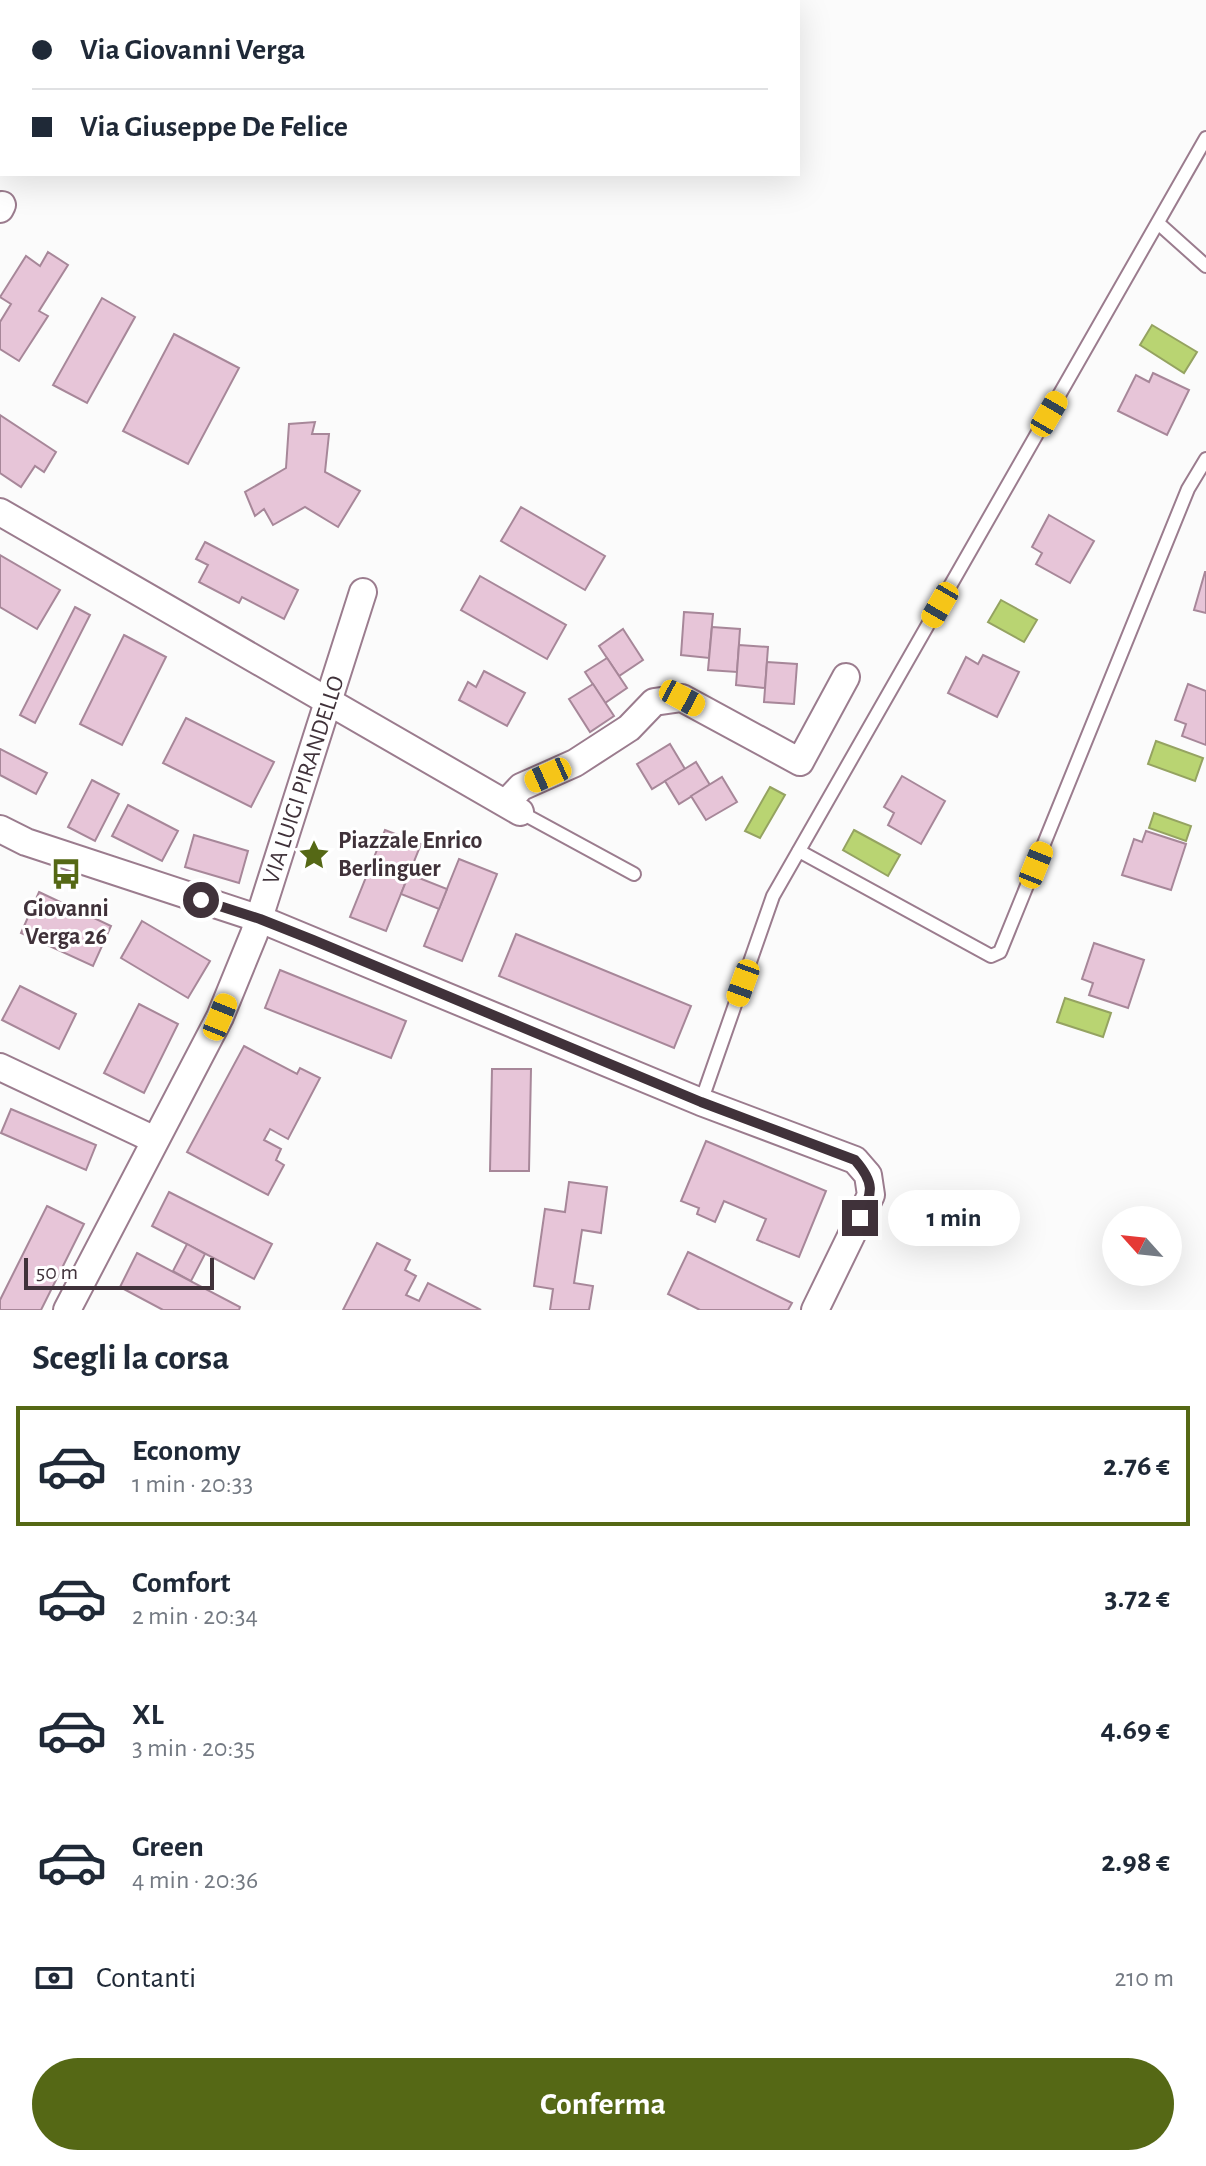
<!DOCTYPE html>
<html lang="it">
<meta charset="utf-8">
<style>
:root{--surface:#fff;--page:#f6f6f7;--text:#1f2937;--muted:#747a83;--line:#e0e1e3;--accent:#556815}
body{margin:0;font-family:"Alegreya Sans",sans-serif;background:var(--page);color:var(--text);height:100vh;display:flex;flex-direction:column;font-size:30px;white-space:nowrap}
*{box-sizing:border-box;margin:0}
p{font-size:26px;color:var(--muted)}
.icon{flex:none;width:44px;height:44px;fill:none;stroke:currentColor;stroke-width:2;stroke-linecap:round;stroke-linejoin:round}
.map{position:relative;height:1310px;overflow:hidden}
.sheet{display:flex;flex-direction:column;background:var(--surface);flex:1}
.sheet>*{flex:none}
.banner{position:absolute;left:0px;top:0px;width:800px;height:176px;box-shadow:0 8px 32px #0002;display:grid;align-content:center;height:176px;padding:0 32px;background:var(--surface)}
.needle{width:52px;rotate:297deg}
.fabs{position:absolute;left:1102px;top:1206px;display:grid;gap:16px}
.fabs a{display:grid;place-items:center;width:80px;height:80px;border-radius:50%;background:var(--surface);box-shadow:0 8px 32px #0002;font-size:40px}
.scale{position:absolute;left:24px;bottom:20px;width:190px;box-sizing:border-box;padding-left:8px;border:4px solid #40323a;border-top:0;font-size:22px;line-height:28px;white-space:nowrap;color:#40323a;-webkit-text-stroke:6px #fff;paint-order:stroke}
.end{position:absolute;width:36px;height:36px;margin:-18px;border:10px solid #40323a;background:#fff;box-shadow:0 0 0 4px #fff}
.from{border-radius:50%}
.bubble{position:absolute;height:56px;border-radius:28px;background:var(--surface);box-shadow:0 8px 32px #0002;font-size:26px;font-weight:700;line-height:56px;text-align:center}
.car{position:absolute;width:24px;height:48px;margin:-24px -12px;border-radius:10px;box-shadow:0 0 6px 2px #0007;background:linear-gradient(#f5c518 24%,#345 0 40%,#f5c518 0 76%,#345 0 86%,#f5c518 0)}
.banner b{display:flex;align-items:center;gap:28px;height:76px;font-size:30px}
.banner b+b{border-top:2px solid var(--line)}
.banner i{width:20px;height:20px;background:var(--text)}
ul{padding:0;list-style:none}
li{display:flex;align-items:center;gap:24px;height:120px;margin:0 16px 12px;padding:0 16px;border:4px solid transparent;border-radius:0px}
li div{flex:1}
li b{display:block;font-size:30px}
li em{font-style:normal;font-weight:700}
li.active{border-color:var(--accent)}
li>.icon{width:72px;height:72px;stroke-width:1.5}
h2{padding:0 32px;font-size:36px;line-height:96px}
.pay{display:flex;align-items:center;gap:20px;height:88px;padding:0 32px;font-size:30px}
.pay p{margin-inline-start:auto}
.action{display:flex;gap:16px;margin-top:auto;padding:16px 32px}
.action a{flex:1;height:92px;border-radius:48px;background:var(--accent);color:#fff;font-size:32px;font-weight:700;line-height:92px;text-align:center}
.map>svg:first-child{display:block}
.water{fill:#b9d472;stroke:#95a361;stroke-width:2}
.building{fill:#e7c5d8;stroke:#a78799;stroke-width:2}
.lines{fill:none;stroke-linecap:round;stroke-linejoin:round}
.lane-casing{stroke:#9b7c8e;stroke-width:16}
.street-casing{stroke:#9b7c8e;stroke-width:30}
.lane{stroke:#fff;stroke-width:12}
.street{stroke:#fff;stroke-width:26}
.route{stroke:#40323a;stroke-width:10}
.labels{text-anchor:middle;dominant-baseline:central;stroke-width:6;stroke-linejoin:round;paint-order:stroke}
.street-label{font-size:24px;fill:#40323a;stroke:#fff}
.poi-label{font-size:24px;font-weight:bold;fill:#40323a;stroke:#fff;text-anchor:start}
</style>
<div class="map">
<svg width="1206" height="1310" viewBox="0 0 1206 1310">
<rect width="100%" height="100%" fill="#fbfbfb"/>
<g class="water">
<path d="M1152,325L1197,352L1184,373L1140,345Z"/>
<path d="M1001,600L1037,620L1024,642L988,622Z"/>
<path d="M1156,741L1203,758L1195,781L1148,764Z"/>
<path d="M770,787L785,795L760,838L745,831Z"/>
<path d="M1154,813L1191,826L1186,841L1149,828Z"/>
<path d="M854,830L900,855L888,876L843,850Z"/>
<path d="M1065,998L1111,1013L1103,1037L1057,1022Z"/>
</g>
<g class="building">
<path d="M48,252L68,265L39,311L48,316L19,361L0,349V322L11,304L0,297L26,256L40,266Z"/>
<path d="M102,298L135,317L87,403L53,385Z"/>
<path d="M174,334L239,368L188,464L123,431Z"/>
<path d="M1153,373L1189,390L1167,435L1118,411L1136,375L1149,382Z"/>
<path d="M0,415L56,452L44,472L35,466L21,487L0,473Z"/>
<path d="M315,422L312,434H329L325,472L360,491L338,527L305,507L273,525L264,509L255,516L245,492L286,468L289,424Z"/>
<path d="M521,507L605,556L585,590L501,541Z"/>
<path d="M1049,515L1094,541L1070,583L1036,564L1042,553L1032,547Z"/>
<path d="M205,542L298,590L284,619L242,597L239,603L199,582L208,565L196,559Z"/>
<path d="M0,555L60,590L37,629L0,607Z"/>
<path d="M1205,572H1206V613L1194,610Z"/>
<path d="M480,576L566,625L547,659L461,610Z"/>
<path d="M75,607L90,615L35,723L20,715Z"/>
<path d="M684,612L713,614L709,658L681,655Z"/>
<path d="M712,627L740,629L737,672L708,670Z"/>
<path d="M623,629L643,660L619,676L599,646Z"/>
<path d="M124,635L166,657L122,745L80,724Z"/>
<path d="M739,645L768,647L765,688L736,685Z"/>
<path d="M983,655L1019,672L997,717L948,693L966,657L978,664Z"/>
<path d="M607,658L627,688L605,703L585,672Z"/>
<path d="M767,662L797,664L794,704L764,702Z"/>
<path d="M484,671L525,693L507,726L459,700L468,682L476,687Z"/>
<path d="M593,684L614,716L590,732L569,699Z"/>
<path d="M1188,684L1206,691V745L1182,736L1186,724L1175,720Z"/>
<path d="M186,718L274,762L251,807L163,763Z"/>
<path d="M670,744L685,769L652,789L637,764Z"/>
<path d="M0,749L47,773L36,794L0,775Z"/>
<path d="M696,762L710,785L679,804L665,781Z"/>
<path d="M902,776L945,801L921,844L888,825L894,813L884,807Z"/>
<path d="M722,777L737,802L706,820L691,796Z"/>
<path d="M92,780L119,794L95,841L68,827Z"/>
<path d="M128,805L178,831L162,861L112,836Z"/>
<path d="M385,830L421,844L386,931L350,917Z"/>
<path d="M1146,831L1186,844L1171,890L1122,875L1134,839L1142,842Z"/>
<path d="M194,835L248,851L239,883L185,867Z"/>
<path d="M459,859L497,874L462,961L424,946Z"/>
<path d="M409,874L447,889L439,909L401,894Z"/>
<path d="M39,892L111,926L93,966L21,933Z"/>
<path d="M142,921L210,961L188,998L121,958Z"/>
<path d="M516,934L691,1006L674,1048L499,976Z"/>
<path d="M1094,943L1144,960L1128,1008L1089,995L1093,983L1082,979Z"/>
<path d="M280,970L406,1021L391,1058L265,1008Z"/>
<path d="M20,986L76,1014L59,1049L2,1020Z"/>
<path d="M139,1004L178,1024L144,1093L104,1073Z"/>
<path d="M244,1046L297,1074L300,1068L320,1078L288,1139L270,1129L264,1140L281,1149L276,1160L284,1165L268,1195L187,1152Z"/>
<path d="M492,1069H531L529,1171H490Z"/>
<path d="M11,1109L96,1145L86,1170L1,1133Z"/>
<path d="M706,1141L826,1191L799,1257L757,1240L766,1219L724,1201L715,1222L697,1214L699,1208L681,1201Z"/>
<path d="M569,1182L607,1187L601,1233L582,1230L574,1283L593,1286L589,1310H550L553,1289L534,1286L545,1209L565,1212Z"/>
<path d="M169,1192L272,1244L254,1279L152,1226Z"/>
<path d="M47,1206L84,1224L41,1310H0V1300Z"/>
<path d="M377,1243L410,1260L405,1270L416,1276L406,1295L419,1301L428,1283L481,1310H343Z"/>
<path d="M187,1244L205,1254L191,1281L173,1271Z"/>
<path d="M688,1252L792,1303L788,1310H700L668,1294Z"/>
<path d="M137,1253L240,1307L239,1310H163L120,1287Z"/>
</g>
<g class="lines">
<defs>
<g id="lane">
<path d="M1158,223L1206,266"/>
<path d="M520,812L634,874"/>
<path d="M799,851L991,956L1000,952L1188,489L1206,459"/>
<path d="M701,1102L773,896L1206,138"/>
</g>
<g id="street">
<path d="M0,209L2,205"/>
<path d="M0,512L520,812"/>
<path d="M506,803L521,787L575,763L629,728L654,702L682,698L800,762L846,677"/>
<path d="M0,829L26,842L260,919L701,1102L855,1160L868,1175L871,1195L815,1310"/>
<path d="M0,1067L155,1140"/>
<path d="M67,1310L220,1017L254,934L363,592"/>
</g>
</defs>
<use href="#lane" class="lane-casing"/>
<use href="#street" class="street-casing"/>
<use href="#lane" class="lane"/>
<use href="#street" class="street"/>
</g>
<g class="lines">
<path class="route" d="M201,900L260,919L313,940L701,1102L855,1160C875,1183 873,1192 860,1218"/>
</g>
<defs>
<symbol id="sight-bare" viewBox="-9 -9 18 18"><path d="M0-6L1.8-2.2L6-1.7L2.9 1.2L3.7 5.4L0 3.3L-3.7 5.4L-2.9 1.2L-6-1.7L-1.8-2.2Z" fill="#556815" stroke="#fff" stroke-width="2.5" paint-order="stroke"/></symbol>
<symbol id="bus-bare" viewBox="-9 -9 18 18"><path d="M-5-6H5V4H4V6H2V4H-2V6H-4V4H-5ZM-3.5-4V0h7V-4ZM-3.5 1.2v1.5H-2V1.2ZM2 1.2v1.5H3.5V1.2Z" fill="#556815" stroke="#fff" stroke-width="2.5" paint-order="stroke"/></symbol>
</defs>
<g fill-rule="evenodd">
<use href="#sight-bare" x="292" y="833" width="44" height="44"/>
<use href="#bus-bare" x="44" y="852" width="44" height="44"/>
</g>
<g class="labels">
<g class="street-label">
<text transform="translate(304 780) rotate(-72)">VIA LUIGI PIRANDELLO</text>
</g>
<g class="poi-label">
<text x="338" y="841">Piazzale Enrico<tspan x="338" dy="28">Berlinguer</tspan></text>
<text x="66" y="909" text-anchor="middle">Giovanni<tspan x="66" dy="28">Verga 26</tspan></text>
</g>
</g>
</svg>
<div class="fabs">
<a><svg class="needle" viewBox="-14 -14 28 28"><path d="M0-13l5 13h-10z" fill="#e53935"/><path d="M0 13l5-13h-10z" fill="#747a83"/></svg></a>
</div>
<div class="scale">50 m</div>
<i class="end from" style="left:201px;top:900px"></i>
<i class="end" style="left:860px;top:1218px"></i>
<div class="bubble" style="left:888px;top:1190px;width:132px">1 min</div>
<i class="car" style="left:1049px;top:414px;rotate:30deg"></i>
<i class="car" style="left:940px;top:605px;rotate:210deg"></i>
<i class="car" style="left:682px;top:698px;rotate:118deg"></i>
<i class="car" style="left:548px;top:775px;rotate:246deg"></i>
<i class="car" style="left:1036px;top:865px;rotate:22deg"></i>
<i class="car" style="left:743px;top:983px;rotate:200deg"></i>
<i class="car" style="left:220px;top:1017px;rotate:22deg"></i>
<div class="banner">
<b><i class="from"></i>Via Giovanni Verga</b>
<b><i></i>Via Giuseppe De Felice</b>
</div>
</div>
<section class="sheet">
<h2>Scegli la corsa</h2>
<ul>
<li class="active"><svg class="icon" aria-label="car" viewBox="0 0 24 24"><path d="M5 17H2v-5l4-1 3-4h7l3 4 3 1v5h-3M9 17h6M6 11h13"/><circle cx="7" cy="17" r="2"/><circle cx="17" cy="17" r="2"/></svg><div><b>Economy</b><p>1 min · 20:33</p></div><em>2.76 €</em></li>
<li><svg class="icon" aria-label="car" viewBox="0 0 24 24"><path d="M5 17H2v-5l4-1 3-4h7l3 4 3 1v5h-3M9 17h6M6 11h13"/><circle cx="7" cy="17" r="2"/><circle cx="17" cy="17" r="2"/></svg><div><b>Comfort</b><p>2 min · 20:34</p></div><em>3.72 €</em></li>
<li><svg class="icon" aria-label="car" viewBox="0 0 24 24"><path d="M5 17H2v-5l4-1 3-4h7l3 4 3 1v5h-3M9 17h6M6 11h13"/><circle cx="7" cy="17" r="2"/><circle cx="17" cy="17" r="2"/></svg><div><b>XL</b><p>3 min · 20:35</p></div><em>4.69 €</em></li>
<li><svg class="icon" aria-label="car" viewBox="0 0 24 24"><path d="M5 17H2v-5l4-1 3-4h7l3 4 3 1v5h-3M9 17h6M6 11h13"/><circle cx="7" cy="17" r="2"/><circle cx="17" cy="17" r="2"/></svg><div><b>Green</b><p>4 min · 20:36</p></div><em>2.98 €</em></li>
</ul>
<div class="pay"><svg class="icon" aria-label="cash" viewBox="0 0 24 24"><path d="M3 7h18v10H3z"/><circle cx="12" cy="12" r="2"/></svg>Contanti<p>210 m</p></div>
<div class="action"><a>Conferma</a></div>
</section>
